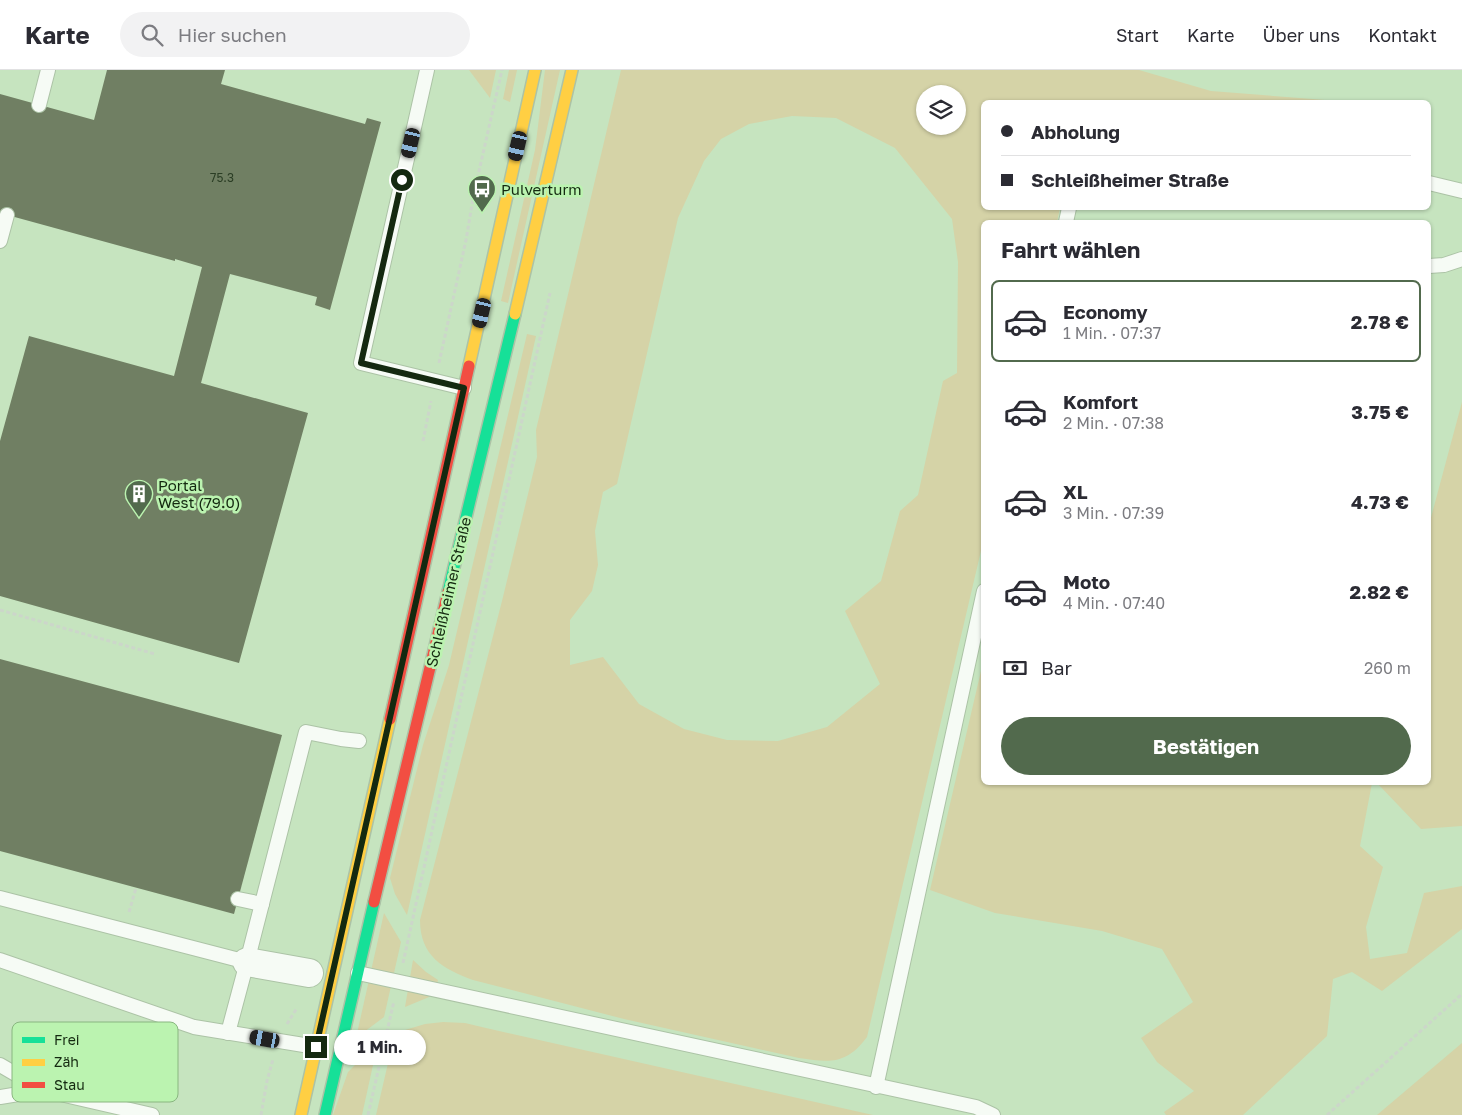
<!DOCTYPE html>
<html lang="de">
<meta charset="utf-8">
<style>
:root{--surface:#fff;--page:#f2f2f3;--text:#2b2b33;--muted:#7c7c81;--line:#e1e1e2;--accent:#526a4d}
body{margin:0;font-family:"Golos Text",sans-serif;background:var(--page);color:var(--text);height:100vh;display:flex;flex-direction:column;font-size:19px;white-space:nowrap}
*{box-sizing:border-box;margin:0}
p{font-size:16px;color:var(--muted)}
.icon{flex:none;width:28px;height:28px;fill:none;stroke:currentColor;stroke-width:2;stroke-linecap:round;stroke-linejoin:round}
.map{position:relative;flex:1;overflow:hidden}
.panel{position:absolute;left:981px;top:150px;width:450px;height:565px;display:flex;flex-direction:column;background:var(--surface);border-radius:8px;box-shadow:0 1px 4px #0004}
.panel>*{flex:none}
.banner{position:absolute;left:981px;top:30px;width:450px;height:110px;border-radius:8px;box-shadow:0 1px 4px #0004;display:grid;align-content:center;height:110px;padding:0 20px;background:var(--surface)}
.fabs{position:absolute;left:916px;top:15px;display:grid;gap:10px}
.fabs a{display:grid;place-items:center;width:50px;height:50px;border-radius:50%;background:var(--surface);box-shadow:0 1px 4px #0004;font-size:25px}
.end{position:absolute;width:22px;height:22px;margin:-11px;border:6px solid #142910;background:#fff;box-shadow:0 0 0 2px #fff}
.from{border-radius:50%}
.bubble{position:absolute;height:35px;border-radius:18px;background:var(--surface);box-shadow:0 1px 4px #0004;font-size:16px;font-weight:700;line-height:35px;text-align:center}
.car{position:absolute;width:15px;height:30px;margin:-15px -8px;border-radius:6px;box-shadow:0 0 4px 1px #0007;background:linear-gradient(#222 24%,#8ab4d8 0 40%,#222 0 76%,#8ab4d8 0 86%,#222 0)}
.banner b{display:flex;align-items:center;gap:18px;height:48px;font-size:19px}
.banner b+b{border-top:1px solid var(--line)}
.banner i{width:12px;height:12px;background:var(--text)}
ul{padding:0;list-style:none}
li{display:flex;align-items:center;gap:15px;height:82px;margin:0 10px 8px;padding:0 10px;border:2px solid transparent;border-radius:8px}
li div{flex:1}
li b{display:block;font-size:19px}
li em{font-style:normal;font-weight:700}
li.active{border-color:var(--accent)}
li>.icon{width:45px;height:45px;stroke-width:1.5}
h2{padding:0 20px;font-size:22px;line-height:60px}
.pay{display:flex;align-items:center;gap:12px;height:55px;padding:0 20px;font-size:19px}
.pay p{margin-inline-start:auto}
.action{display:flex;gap:10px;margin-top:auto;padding:10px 20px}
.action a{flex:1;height:58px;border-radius:30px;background:var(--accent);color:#fff;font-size:20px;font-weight:700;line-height:58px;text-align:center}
header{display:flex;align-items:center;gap:30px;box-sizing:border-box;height:70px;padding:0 25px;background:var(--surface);border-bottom:1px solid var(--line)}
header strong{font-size:24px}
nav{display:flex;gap:28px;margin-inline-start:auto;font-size:18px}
.search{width:350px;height:45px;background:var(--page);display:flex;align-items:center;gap:12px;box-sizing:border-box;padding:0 18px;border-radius:28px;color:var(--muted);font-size:19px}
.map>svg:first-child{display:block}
.green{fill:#d5d3a7;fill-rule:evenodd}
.building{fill:#707f63}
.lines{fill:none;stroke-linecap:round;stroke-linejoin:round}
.lane-casing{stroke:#acc3a6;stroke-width:16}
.street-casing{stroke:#acc3a6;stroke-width:30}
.fast-casing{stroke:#acc3a6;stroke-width:14}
.slow-casing{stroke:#acc3a6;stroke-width:14}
.jam-casing{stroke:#acc3a6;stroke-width:14}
.path{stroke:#ccd6ca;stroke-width:3;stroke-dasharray:4 2.5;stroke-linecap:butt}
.lane{stroke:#f6fbf5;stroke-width:14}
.street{stroke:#f6fbf5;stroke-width:28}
.fast{stroke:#16e098;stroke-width:11}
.slow{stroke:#ffcf43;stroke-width:11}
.jam{stroke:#f24e42;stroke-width:11}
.route{stroke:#142910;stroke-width:6}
.labels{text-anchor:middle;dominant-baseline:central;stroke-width:5;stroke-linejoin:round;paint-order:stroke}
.number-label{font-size:12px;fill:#2b3e25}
.poi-label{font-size:15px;fill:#142910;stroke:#bbf3b0;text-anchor:start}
.street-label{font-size:15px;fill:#142910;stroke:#bbf3b0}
.key{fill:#bbf3b0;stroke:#89b680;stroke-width:1}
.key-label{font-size:14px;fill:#142910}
</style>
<header>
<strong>Karte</strong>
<div class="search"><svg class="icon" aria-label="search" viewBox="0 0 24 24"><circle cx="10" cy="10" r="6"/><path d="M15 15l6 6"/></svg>Hier suchen</div>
<nav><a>Start</a><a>Karte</a><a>Über uns</a><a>Kontakt</a></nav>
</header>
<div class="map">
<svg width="1462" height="1045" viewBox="0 0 1462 1045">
<rect width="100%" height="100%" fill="#c6e4bf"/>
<g class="green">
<path d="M469,0H496L490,28Z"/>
<path d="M509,0H517L510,32L503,29Z"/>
<path d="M545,0H560L508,233L501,231L535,80Z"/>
<path d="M621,0H1139L1211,21L1338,31V32H984V138H1060L1057,152H984V468L867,967C847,994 831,993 799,988L624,949L473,910C443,899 420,886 420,850L502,531L537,387L536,360ZM925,24H958V56H925ZM792,46L836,48L895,78L952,149L958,192L957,303L943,311L918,425L900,441L881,511L845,541L880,614L827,657L778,671L727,670L684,659L639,634L603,587L570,595V550L592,521L598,495L595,461L603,422L617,414L678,148L704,91L721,69L749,54Z"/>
<path d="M527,264L536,266L407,845L395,824L390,808L423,675L449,595Z"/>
<path d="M1462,332V756L1421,759L1377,713L1429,712V455Z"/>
<path d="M984,588V712L1372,713L1360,776L1383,797L1366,857L1370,889L1407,883L1424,823L1462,816V859L1382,921L1352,902L1333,909L1327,966L1243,1045H1166L1164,1042L1194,1021L1157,992L1141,968L1193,932L1162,879L1102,861L995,843L930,820Z"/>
<path d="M384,843L401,872L384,947L356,968Z"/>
<path d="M413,890L426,902L438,910L434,925L405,937Z"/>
<path d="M443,952L465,953L486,958L873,1045H376L395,963L425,954Z"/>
<path d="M1462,973V1045H1377Z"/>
<path d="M377,977L362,1045H333L348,1002L364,986Z"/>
</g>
<g class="building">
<path d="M107,0H225L221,14L365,54L367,48L381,52L330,240L315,235L317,227L230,204L201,313L308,343L239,593L0,526V371L29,266L174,306L202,197L175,189V191L0,143V24L94,50Z"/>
<path d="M0,589L282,665L234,844L0,781Z"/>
</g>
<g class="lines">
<defs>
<g id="lane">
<path d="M427,0L361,293L464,318"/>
<path d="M39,35L48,0"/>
<path d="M1429,113L1462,121"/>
<path d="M1066,152L1069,138"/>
<path d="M0,171L7,145"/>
<path d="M1429,196L1444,195L1462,189"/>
<path d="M0,828L247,892L228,963"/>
<path d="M238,829L262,834"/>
<path d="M0,890L194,957L316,977"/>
<path d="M247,892L306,662L341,669L359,671"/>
<path d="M358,903L976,1037L993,1045"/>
<path d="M0,995L43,1020L152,1045"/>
<path d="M876,1017L984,521"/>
<path d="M0,1027L43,1020"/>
</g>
<path id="street" d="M247,892L309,903"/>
<g id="fast">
<path d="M448,522L515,244"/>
<path d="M325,1045L374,832"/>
</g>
<g id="slow">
<path d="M515,244L572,0"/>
<path d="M469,296L535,0"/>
<path d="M301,1045L390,649"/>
</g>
<g id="jam">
<path d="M390,649L469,296"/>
<path d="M374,832L448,522"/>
</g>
</defs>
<use href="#lane" class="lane-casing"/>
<use href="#street" class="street-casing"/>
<use href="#fast" class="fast-casing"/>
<use href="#slow" class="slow-casing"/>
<use href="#jam" class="jam-casing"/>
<g class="path">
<path d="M439,293L466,170L474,123L502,0"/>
<path d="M423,371L431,331"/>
<path d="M0,540L155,584"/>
<path d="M129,842L136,818"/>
<path d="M403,893L550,223"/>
<path d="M287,954L297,938"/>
<path d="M261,1045L267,1011L273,989"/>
<path d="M368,1045L394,931"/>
<path d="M1327,1045L1462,924"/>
</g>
<use href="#lane" class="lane"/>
<use href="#street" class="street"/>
<use href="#fast" class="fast"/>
<use href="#slow" class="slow"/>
<use href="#jam" class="jam"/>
</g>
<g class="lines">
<path class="route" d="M316,977L464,318L361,293L402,110"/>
</g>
<defs>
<symbol id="bus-pin" viewBox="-11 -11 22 30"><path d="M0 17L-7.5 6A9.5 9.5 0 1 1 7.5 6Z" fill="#526a4d" stroke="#bbf3b0"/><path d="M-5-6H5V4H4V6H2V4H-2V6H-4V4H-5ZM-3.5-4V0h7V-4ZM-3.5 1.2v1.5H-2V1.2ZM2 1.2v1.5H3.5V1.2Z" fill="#fff"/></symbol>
<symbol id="building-pin" viewBox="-11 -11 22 30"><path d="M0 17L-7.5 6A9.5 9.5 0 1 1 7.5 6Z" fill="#526a4d" stroke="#bbf3b0"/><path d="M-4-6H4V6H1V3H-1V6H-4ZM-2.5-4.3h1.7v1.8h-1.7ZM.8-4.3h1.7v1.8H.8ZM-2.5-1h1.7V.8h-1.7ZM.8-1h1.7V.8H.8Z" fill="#fff"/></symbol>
</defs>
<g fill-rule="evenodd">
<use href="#bus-pin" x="466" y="103" width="32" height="43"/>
<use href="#building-pin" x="123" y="408" width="32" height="43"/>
</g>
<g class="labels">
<g class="number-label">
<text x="222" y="107">75.3</text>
</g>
<g class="poi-label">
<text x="501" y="119">Pulverturm</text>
<text x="158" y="415">Portal<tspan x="158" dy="17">West (79.0)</tspan></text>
</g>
<g class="street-label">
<text transform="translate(448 522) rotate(-77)">Schleißheimer Straße</text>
</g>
</g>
<rect x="12" y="952" width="166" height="80" rx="8" class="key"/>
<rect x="22" y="967" width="23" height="6" fill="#16e098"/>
<rect x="22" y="989" width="23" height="7" fill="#ffcf43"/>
<rect x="22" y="1012" width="23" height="6" fill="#f24e42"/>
<g class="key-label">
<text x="54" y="975">Frei</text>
<text x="54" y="997">Zäh</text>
<text x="54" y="1020">Stau</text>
</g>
</svg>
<div class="fabs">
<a><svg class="icon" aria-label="layers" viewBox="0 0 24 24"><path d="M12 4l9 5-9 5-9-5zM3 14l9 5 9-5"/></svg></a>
</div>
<i class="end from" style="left:402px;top:110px"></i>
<i class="end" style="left:316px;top:977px"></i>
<div class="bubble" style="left:334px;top:960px;width:92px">1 Min.</div>
<i class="car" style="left:411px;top:73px;rotate:193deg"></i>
<i class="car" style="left:518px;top:76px;rotate:193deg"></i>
<i class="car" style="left:482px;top:243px;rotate:193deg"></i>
<i class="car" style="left:265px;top:969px;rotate:280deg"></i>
<div class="banner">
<b><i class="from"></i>Abholung</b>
<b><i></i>Schleißheimer Straße</b>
</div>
<section class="panel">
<h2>Fahrt wählen</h2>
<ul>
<li class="active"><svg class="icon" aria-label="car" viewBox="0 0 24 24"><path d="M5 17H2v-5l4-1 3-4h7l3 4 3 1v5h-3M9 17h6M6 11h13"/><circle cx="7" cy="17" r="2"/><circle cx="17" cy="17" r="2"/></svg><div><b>Economy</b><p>1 Min. · 07:37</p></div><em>2.78 €</em></li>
<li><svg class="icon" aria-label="car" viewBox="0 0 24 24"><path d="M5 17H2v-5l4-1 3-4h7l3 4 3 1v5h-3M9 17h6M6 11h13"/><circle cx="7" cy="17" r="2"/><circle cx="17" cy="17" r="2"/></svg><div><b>Komfort</b><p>2 Min. · 07:38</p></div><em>3.75 €</em></li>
<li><svg class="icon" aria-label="car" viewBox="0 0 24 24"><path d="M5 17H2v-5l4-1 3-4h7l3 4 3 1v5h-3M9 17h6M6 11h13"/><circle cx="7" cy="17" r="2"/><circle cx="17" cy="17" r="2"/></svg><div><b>XL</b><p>3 Min. · 07:39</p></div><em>4.73 €</em></li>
<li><svg class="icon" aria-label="car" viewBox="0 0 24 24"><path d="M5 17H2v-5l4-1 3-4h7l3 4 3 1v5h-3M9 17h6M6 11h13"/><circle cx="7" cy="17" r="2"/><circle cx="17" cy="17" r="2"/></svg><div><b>Moto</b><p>4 Min. · 07:40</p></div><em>2.82 €</em></li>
</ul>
<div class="pay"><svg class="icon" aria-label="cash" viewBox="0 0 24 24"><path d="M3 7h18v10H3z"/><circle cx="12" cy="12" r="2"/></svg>Bar<p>260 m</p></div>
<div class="action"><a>Bestätigen</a></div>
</section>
</div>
